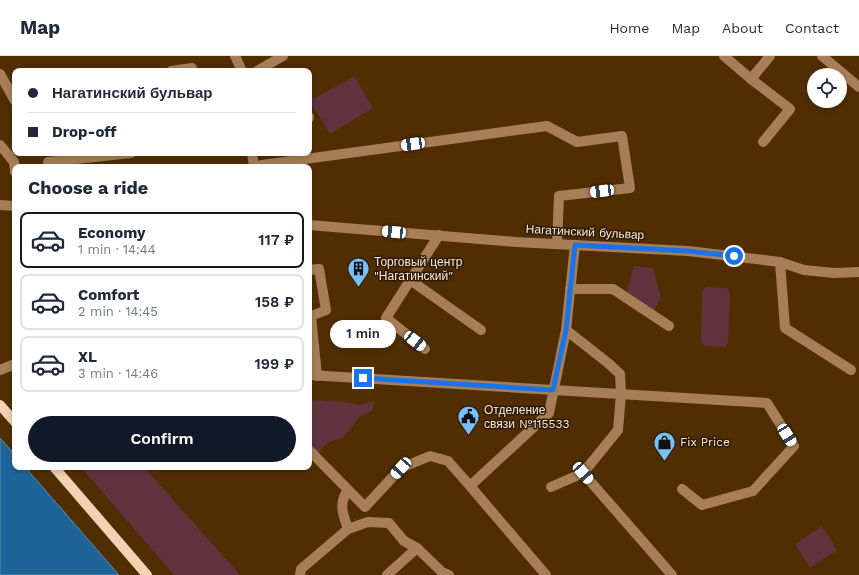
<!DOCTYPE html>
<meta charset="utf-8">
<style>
:root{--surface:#fff;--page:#f2f2f3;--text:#1f2937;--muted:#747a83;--line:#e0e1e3;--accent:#111827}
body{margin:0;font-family:"Work Sans",sans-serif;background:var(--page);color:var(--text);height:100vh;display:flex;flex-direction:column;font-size:15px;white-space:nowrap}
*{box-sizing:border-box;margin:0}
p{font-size:13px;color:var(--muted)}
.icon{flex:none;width:22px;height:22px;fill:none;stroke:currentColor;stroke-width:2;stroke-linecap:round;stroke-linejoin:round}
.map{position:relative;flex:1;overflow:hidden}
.sheet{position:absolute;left:12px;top:108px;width:300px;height:306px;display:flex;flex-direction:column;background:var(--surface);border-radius:8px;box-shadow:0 2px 6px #0003}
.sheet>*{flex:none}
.top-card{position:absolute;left:12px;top:12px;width:300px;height:88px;border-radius:8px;box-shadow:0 2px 6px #0003;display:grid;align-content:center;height:88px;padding:0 16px;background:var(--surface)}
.fabs{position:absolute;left:807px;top:12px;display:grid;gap:8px}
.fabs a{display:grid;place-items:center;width:40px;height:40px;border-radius:50%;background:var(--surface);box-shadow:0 2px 6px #0003;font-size:20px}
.end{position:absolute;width:18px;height:18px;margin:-9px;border:5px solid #1a73e8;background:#fff;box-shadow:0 0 0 2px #fff}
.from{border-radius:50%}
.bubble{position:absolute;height:28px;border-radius:14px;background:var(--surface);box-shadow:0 2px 6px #0003;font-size:13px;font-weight:600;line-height:28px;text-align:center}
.car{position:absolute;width:12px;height:24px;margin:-12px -6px;border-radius:5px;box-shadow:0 0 3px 1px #0007;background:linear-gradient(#fff 24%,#345 0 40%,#fff 0 76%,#345 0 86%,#fff 0)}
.top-card b{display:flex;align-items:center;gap:14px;height:38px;font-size:15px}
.top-card b+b{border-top:1px solid var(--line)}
.top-card i{width:10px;height:10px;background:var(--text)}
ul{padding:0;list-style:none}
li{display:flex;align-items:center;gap:12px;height:56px;margin:0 8px 6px;padding:0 8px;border:2px solid var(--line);border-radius:8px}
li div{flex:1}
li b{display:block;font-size:15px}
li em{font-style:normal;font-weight:600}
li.on{border-color:var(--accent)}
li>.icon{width:36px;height:36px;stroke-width:1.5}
h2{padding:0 16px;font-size:18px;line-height:48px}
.cta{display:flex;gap:8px;margin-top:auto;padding:8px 16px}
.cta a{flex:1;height:46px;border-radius:24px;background:var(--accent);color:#fff;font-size:16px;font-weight:600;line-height:46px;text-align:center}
header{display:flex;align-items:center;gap:24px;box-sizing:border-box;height:56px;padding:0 20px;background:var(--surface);border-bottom:1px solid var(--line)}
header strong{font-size:19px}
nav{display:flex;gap:22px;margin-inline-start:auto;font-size:14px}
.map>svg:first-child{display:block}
.green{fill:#61333f}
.water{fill:#1d6598;stroke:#608dac}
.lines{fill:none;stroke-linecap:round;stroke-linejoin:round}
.minor{stroke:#a87e57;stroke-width:10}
.major{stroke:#f3d1b2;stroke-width:10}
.route{stroke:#1a73e8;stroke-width:5}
.labels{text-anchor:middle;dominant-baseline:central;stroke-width:3;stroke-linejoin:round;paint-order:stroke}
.street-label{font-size:12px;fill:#fbeada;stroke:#2d1904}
.poi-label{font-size:12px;fill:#fbeada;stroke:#2d1904;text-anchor:start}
</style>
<header>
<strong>Map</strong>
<nav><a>Home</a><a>Map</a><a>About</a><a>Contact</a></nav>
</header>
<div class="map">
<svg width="859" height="519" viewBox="0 0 859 519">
<rect width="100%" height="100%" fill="#512e02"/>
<g class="green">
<path d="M354,20L373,52L330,78L310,45Z"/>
<path d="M634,210L653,212L661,242L654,255L627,236Z"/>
<path d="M706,231L727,232L730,237L728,286L725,291L705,290L701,286L702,235Z"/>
<path d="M309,344L344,346L359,349L375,345L372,355L360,360L344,381L327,387L309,406Z"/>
<path d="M81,411H144L240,519H174Z"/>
<path d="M822,470L837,494L810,512L795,488Z"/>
</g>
<path class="water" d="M0,382L15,399V411H25L119,519H0Z"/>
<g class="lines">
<g class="minor">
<path d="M235,0L242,15"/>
<path d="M724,0L751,23"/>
<path d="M822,0L859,31"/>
<path d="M171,15L192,12"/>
<path d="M257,15L283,0"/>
<path d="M0,18L15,45"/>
<path d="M309,61V62"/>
<path d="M763,86L790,53L751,23L770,0"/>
<path d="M0,89L14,106L15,116"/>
<path d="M252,97L254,111"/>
<path d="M48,106L131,97"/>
<path d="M254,110L547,70L577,86L622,80L630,132L559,140L557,188"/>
<path d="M0,149L15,150"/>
<path d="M309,169L516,186L688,195L780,206L804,214L834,217L859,216"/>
<path d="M780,206L785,272L851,314"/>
<path d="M309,214L319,213L326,254L309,261"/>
<path d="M410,224L481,274"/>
<path d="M570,233H613L669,270"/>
<path d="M311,260L317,320"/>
<path d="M566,274L608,307L620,318L621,338L618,374L583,417L672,519"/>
<path d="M425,293L386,262L439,179"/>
<path d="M0,314L15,308"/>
<path d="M309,319L767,347L794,390L753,435L702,449L682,433"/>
<path d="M309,394L365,451L401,412L430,400L448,405L470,430L549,357L566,274L575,189"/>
<path d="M470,430L546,519"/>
<path d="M551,431L583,417"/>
<path d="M348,473C343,458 338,448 348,434"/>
<path d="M300,519L301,513L348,473L368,466L389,467L404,485L417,492L442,516L449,519"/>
<path d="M387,519L417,492"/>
</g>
<g class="major">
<path d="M0,349L15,366"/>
<path d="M54,411L147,519"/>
</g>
</g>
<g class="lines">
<path class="route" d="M363,322L553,334L566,274L575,189L688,195L734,200"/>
</g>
<defs>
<symbol id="building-pin" viewBox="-11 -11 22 30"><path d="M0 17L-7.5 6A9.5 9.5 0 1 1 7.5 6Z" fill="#79bff8" stroke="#2d1904"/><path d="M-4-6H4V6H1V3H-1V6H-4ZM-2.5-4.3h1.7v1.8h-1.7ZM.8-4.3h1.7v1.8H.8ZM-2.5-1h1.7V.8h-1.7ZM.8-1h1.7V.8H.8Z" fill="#111"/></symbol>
<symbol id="civic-pin" viewBox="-11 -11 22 30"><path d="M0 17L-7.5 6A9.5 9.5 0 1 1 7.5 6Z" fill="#79bff8" stroke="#2d1904"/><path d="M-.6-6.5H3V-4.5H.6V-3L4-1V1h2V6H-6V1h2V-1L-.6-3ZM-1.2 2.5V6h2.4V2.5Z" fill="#111"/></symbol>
<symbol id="shop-pin" viewBox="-11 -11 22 30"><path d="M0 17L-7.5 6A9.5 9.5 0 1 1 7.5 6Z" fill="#79bff8" stroke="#2d1904"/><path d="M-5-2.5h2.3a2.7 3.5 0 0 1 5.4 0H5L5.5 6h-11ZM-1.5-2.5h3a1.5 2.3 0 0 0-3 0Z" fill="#111"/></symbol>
</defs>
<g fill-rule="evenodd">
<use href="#building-pin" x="346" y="200" width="25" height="34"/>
<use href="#civic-pin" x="456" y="348" width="25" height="34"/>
<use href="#shop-pin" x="652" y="374" width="25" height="34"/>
</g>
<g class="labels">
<g class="street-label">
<text transform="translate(585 176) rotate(3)">Нагатинский бульвар</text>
</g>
<g class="poi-label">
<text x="374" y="206">Торговый центр<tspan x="374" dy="14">"Нагатинский"</tspan></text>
<text x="484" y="354">Отделение<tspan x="484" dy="14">связи №115533</tspan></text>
<text x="680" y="386">Fix Price</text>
</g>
</g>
</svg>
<div class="fabs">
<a><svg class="icon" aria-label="locate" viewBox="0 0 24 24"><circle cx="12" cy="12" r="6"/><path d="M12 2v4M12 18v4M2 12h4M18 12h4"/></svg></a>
</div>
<i class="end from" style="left:734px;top:200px"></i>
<i class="end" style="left:363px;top:322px"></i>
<div class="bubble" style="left:330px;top:264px;width:66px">1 min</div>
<i class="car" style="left:413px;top:88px;rotate:262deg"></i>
<i class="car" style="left:602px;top:135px;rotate:263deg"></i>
<i class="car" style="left:394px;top:176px;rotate:275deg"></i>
<i class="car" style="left:415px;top:285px;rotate:128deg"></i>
<i class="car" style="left:787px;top:379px;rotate:148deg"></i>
<i class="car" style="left:401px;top:412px;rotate:222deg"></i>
<i class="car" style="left:583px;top:417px;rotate:139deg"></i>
<div class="top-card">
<b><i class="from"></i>Нагатинский бульвар</b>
<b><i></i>Drop-off</b>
</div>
<section class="sheet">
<h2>Choose a ride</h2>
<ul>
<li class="on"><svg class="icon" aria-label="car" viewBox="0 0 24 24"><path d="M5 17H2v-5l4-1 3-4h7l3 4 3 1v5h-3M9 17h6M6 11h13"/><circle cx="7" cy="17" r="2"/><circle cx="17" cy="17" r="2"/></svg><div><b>Economy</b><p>1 min · 14:44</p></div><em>117 ₽</em></li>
<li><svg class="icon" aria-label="car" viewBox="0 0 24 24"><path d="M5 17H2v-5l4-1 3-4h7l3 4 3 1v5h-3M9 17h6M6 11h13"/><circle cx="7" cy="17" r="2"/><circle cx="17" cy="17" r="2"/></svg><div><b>Comfort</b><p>2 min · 14:45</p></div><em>158 ₽</em></li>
<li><svg class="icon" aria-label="car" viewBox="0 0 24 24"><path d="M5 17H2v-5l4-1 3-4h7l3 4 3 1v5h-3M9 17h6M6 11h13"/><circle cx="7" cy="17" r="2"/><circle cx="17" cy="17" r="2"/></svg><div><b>XL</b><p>3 min · 14:46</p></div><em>199 ₽</em></li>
</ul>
<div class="cta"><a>Confirm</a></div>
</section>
</div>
